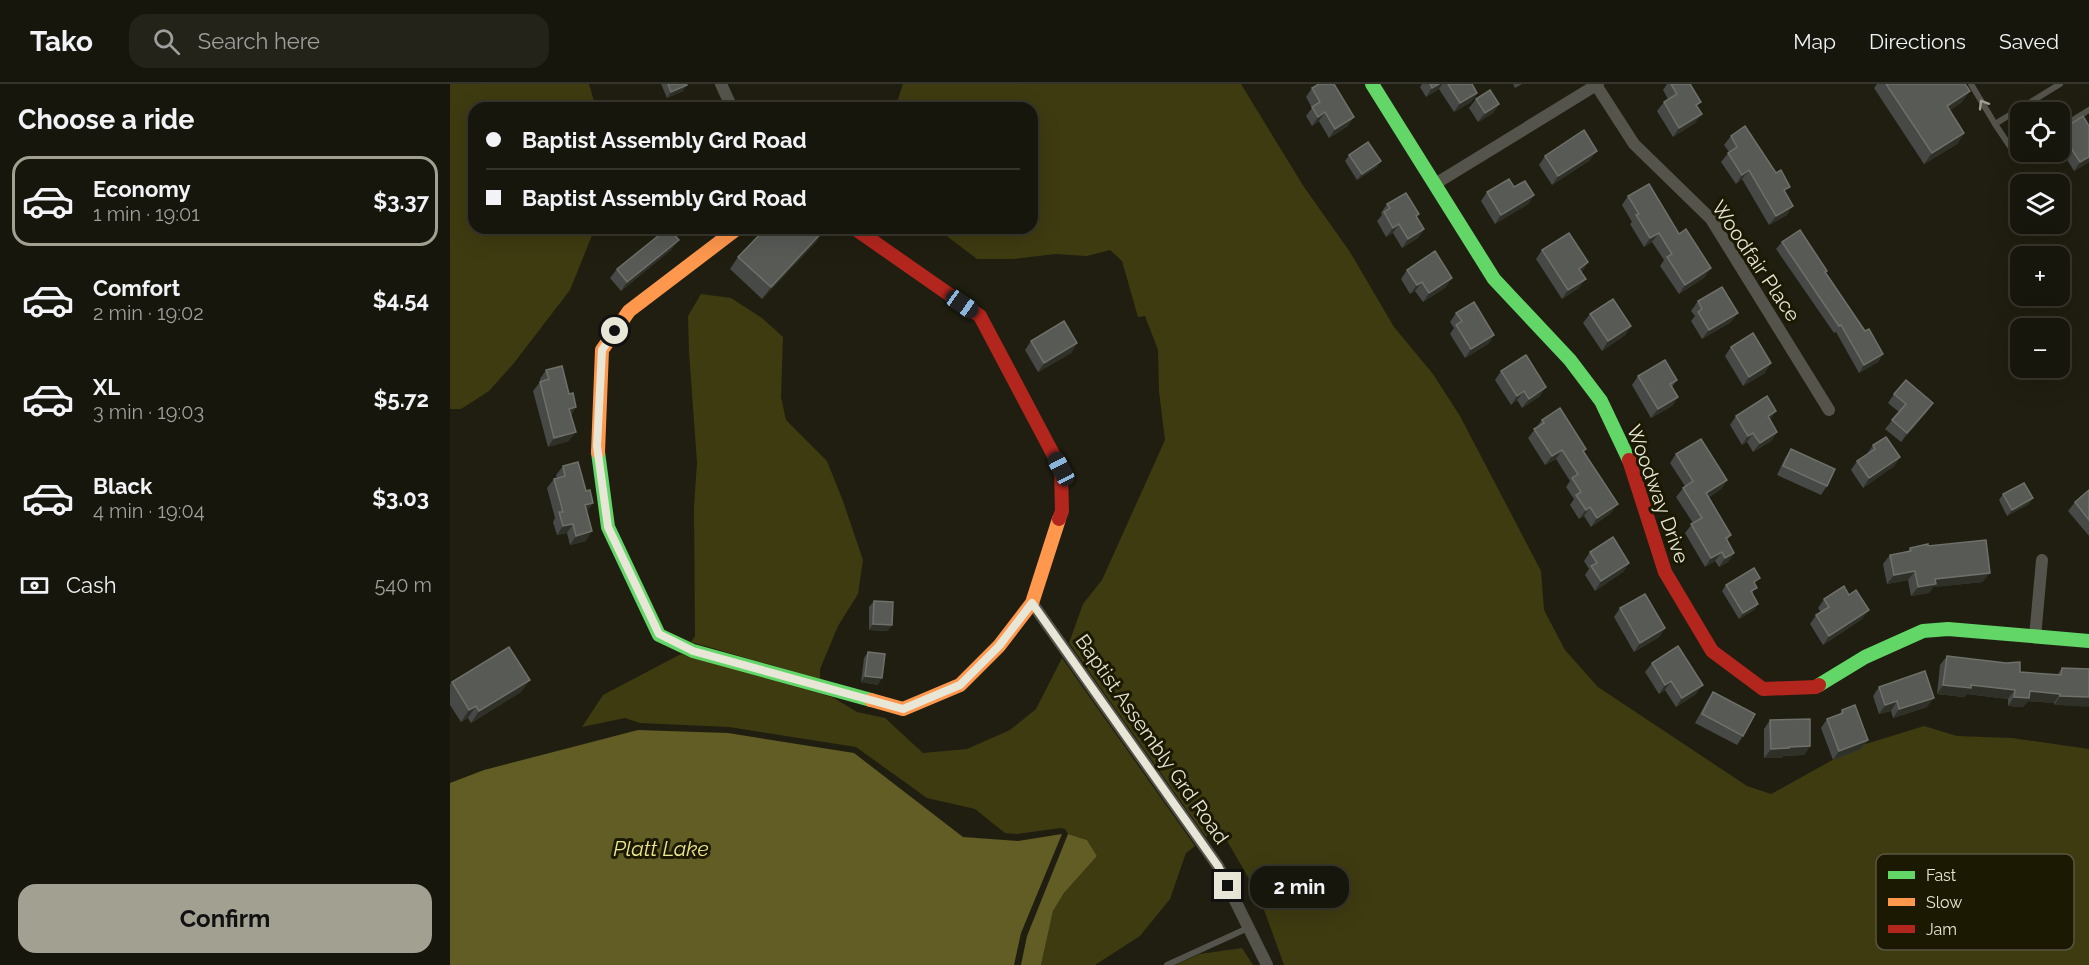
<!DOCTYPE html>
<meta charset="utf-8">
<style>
:root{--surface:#17160c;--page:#24231a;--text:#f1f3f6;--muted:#9e9f9d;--line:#36352d;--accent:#a1a091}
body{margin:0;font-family:Raleway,sans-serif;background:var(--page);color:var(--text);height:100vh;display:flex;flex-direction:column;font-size:22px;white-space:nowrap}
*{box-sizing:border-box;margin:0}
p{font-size:20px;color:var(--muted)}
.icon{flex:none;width:33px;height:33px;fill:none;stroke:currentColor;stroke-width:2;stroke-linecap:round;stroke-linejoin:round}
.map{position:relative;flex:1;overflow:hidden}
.drawer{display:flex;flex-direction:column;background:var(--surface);width:450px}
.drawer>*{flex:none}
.top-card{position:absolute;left:18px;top:18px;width:570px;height:132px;border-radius:18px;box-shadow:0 6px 24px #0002,0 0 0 2px var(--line);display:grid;align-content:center;height:132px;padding:0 18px;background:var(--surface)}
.controls{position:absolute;left:1560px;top:18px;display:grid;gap:12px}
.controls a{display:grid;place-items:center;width:60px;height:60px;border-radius:12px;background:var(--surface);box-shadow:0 6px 24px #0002,0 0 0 2px var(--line);font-size:30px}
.end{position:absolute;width:27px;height:27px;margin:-14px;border:8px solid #e7e6d7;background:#111;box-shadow:0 0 0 3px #111}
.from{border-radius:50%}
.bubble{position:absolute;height:42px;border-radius:18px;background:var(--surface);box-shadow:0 6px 24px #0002,0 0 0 2px var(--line);font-size:20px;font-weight:700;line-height:42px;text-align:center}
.car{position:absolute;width:18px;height:36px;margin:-18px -9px;border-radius:8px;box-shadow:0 0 4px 2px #0007;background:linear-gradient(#222 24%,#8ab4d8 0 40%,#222 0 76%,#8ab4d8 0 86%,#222 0)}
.top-card b{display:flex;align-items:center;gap:21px;height:57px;font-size:22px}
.top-card b+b{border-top:2px solid var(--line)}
.top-card i{width:15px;height:15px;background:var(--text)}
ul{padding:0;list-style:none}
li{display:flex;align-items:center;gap:18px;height:90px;margin:0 12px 9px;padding:0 6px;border:3px solid transparent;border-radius:18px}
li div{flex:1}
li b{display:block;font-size:22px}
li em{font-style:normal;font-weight:700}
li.active{border-color:var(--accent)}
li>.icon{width:54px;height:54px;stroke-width:1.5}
h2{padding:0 18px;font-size:27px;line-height:72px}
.pay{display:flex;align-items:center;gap:15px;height:66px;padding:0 18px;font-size:22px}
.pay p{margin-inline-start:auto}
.cta{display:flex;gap:12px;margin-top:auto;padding:12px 18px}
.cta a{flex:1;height:69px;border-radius:18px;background:var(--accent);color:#111;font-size:24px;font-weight:700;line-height:69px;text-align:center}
header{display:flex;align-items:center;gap:36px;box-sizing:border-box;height:84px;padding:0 30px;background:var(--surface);border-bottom:2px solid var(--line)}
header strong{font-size:28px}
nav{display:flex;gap:33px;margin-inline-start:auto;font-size:21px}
.search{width:420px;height:54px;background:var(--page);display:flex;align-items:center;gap:15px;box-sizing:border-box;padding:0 21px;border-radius:18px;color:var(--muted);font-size:22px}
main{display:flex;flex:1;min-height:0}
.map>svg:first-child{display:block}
.green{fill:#3e3b11}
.water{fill:#615d24}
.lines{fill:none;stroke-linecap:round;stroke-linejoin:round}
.lane{stroke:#54544d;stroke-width:6}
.street{stroke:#54544d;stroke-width:12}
.fast{stroke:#63d668;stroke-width:14}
.slow{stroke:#ff974d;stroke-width:14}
.jam{stroke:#b3261e;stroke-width:14}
.wall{fill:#464945}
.shaded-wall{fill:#2f3129}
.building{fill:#575a55;stroke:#6e7069;stroke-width:1.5}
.oneway{stroke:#9e9d92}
.route{stroke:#e7e6d7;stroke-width:8}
.labels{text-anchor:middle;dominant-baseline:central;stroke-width:6;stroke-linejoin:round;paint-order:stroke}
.street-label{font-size:20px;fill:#e7e6d7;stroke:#1b1902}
.water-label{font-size:21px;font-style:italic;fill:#ede68c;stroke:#1b1902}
.key{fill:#1b1902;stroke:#585642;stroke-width:1.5}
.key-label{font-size:16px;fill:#e7e6d7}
</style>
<header>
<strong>Tako</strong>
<div class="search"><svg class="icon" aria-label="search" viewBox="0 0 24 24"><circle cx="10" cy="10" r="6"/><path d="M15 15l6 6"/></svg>Search here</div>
<nav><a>Map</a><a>Directions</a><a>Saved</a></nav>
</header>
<main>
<section class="drawer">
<h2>Choose a ride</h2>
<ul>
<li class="active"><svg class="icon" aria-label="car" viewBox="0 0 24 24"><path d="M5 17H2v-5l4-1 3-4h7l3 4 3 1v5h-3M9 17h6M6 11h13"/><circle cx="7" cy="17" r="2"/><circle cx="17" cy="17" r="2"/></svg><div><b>Economy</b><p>1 min · 19:01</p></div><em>$3.37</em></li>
<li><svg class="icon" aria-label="car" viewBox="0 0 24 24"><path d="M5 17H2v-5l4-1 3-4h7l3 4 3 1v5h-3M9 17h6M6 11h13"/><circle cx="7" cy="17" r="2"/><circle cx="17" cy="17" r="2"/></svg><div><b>Comfort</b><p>2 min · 19:02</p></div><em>$4.54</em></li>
<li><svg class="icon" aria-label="car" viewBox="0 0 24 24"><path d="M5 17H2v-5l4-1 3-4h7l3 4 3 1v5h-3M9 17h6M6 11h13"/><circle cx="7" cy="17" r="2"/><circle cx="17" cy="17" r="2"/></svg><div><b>XL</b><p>3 min · 19:03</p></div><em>$5.72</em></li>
<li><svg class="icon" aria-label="car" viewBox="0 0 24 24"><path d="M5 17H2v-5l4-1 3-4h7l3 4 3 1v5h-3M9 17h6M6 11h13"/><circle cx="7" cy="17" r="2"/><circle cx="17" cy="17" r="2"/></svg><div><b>Black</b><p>4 min · 19:04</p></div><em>$3.03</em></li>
</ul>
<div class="pay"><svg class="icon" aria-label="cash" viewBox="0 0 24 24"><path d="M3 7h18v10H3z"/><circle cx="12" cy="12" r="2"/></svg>Cash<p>540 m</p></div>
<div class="cta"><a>Confirm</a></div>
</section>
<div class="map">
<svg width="1639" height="881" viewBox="0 0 1639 881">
<rect width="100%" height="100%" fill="#1f1e10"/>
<g class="green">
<path d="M0,0H139L146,24H24V144H145L120,206L64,279L39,307L11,325H0Z"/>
<path d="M453,0H791L854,103L900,168L944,243L983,290L1010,332L1091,487L1094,526L1115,566L1148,603L1297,702L1321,710L1406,663L1474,642L1507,652L1562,654L1639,665V881H834L809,812L769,743L756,753L619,559L633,520L652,496L715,356L709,307L708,266L695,232L688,233L672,177L660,166L637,172L605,170L563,175H527L486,144H582V24H445Z"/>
<path d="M251,210L281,214L312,234L333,253L331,313L336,336L377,377L393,417L413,476L408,510L388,542L370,585V595L241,558L245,552L244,422L247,379L239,268L238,232Z"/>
<path d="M231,570L382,613L407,628L435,634L473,669L517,665L560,646L586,625L612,574L745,762L736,769L720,815L690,852L645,881H591L603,827L614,809L647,772L637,756L618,750L615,745L610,744L567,750L555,749L525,725L477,714L406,663L279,643L190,639L175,634L132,643L153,611Z"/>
<path d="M792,864L803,881H725L750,870Z"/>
</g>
<g class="water">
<path d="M188,646L278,649L404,669L513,753L568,757L612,750L571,849L564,881H0V699L34,686Z"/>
<path d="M618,750L637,756L647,772L614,809L603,827L591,881H571L577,852Z"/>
</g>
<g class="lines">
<g class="lane">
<path d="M1521,0L1545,40"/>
<path d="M1610,44L1639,26"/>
<path d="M1572,68L1565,70L1545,40L1610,0"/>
<path d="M717,881L798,844"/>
</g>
<g class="street">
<path d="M271,0L282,24"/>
<path d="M1146,1L1184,60L1261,135L1379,326"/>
<path d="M985,100L1148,0"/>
<path d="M582,519L768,782L817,881"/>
<path d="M1585,553L1592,476"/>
</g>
<g class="fast">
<path d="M922,0L1044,195L1120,276L1151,317L1179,376"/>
<path d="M148,368L158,443L209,551L243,567L421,616"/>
<path d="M1369,601L1415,573L1473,547L1498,545L1639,557"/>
</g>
<g class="slow">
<path d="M148,368L152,266L179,227L288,144"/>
<path d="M421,616L453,625L510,601L549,562L582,519L609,435"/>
</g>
<g class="jam">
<path d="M404,144L530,232L611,385L612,427L609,435"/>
<path d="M1179,376L1215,488L1262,567L1313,605L1366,603L1369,601"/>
</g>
</g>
<g class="wall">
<path d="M211,0H236L233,7L217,14Z"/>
<path d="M972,0H1022L1027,9L1021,18L1004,28L989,5L976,13L970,3Z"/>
<path d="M1063,0H1072L1065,4Z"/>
<path d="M1217,0H1240L1247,23L1245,39L1223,53L1207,27L1214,18L1218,15L1213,6Z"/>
<path d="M1427,0H1515L1512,18L1500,26L1514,49L1507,60L1474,80L1424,4Z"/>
<path d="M862,4L898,42L879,54L869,37L862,42L856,32L862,24L856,13Z"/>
<path d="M1026,15L1049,20L1043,29L1028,38L1019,24Z"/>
<path d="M1639,42V78L1624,87L1610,64V47Z"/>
<path d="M1281,52L1336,109L1337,131L1319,141L1292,95L1286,100L1271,78L1279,68L1274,61Z"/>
<path d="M899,71L927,83L907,96L895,77Z"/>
<path d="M1095,72L1140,76L1102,101L1089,81Z"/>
<path d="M1064,103L1084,111L1078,120L1045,140L1031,117L1037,108Z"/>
<path d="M1178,112L1255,193L1229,210L1210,182L1214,176L1202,158L1194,163L1180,140L1182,138L1172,121Z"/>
<path d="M937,120L967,134L974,145L968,154L952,164L943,149L936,153L927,137L932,131L931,129Z"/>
<path d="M374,146L366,158L312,215L280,185L288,173Z"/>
<path d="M1332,158L1375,189L1415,247L1433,270L1428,278L1409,289L1386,248L1384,249L1326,165Z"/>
<path d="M222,165L171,207L160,194L167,185Z"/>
<path d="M1092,166L1138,178L1131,188L1129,204L1112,215L1086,175Z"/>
<path d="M957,186L996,203L973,218L965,207L960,210L951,195Z"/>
<path d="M1248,217L1281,238L1252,255L1241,237L1245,232L1241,227Z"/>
<path d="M1006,229L1044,251L1038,260L1015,274L1000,250L1004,244L1000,238Z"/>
<path d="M1140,230L1181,242L1175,251L1152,267L1133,239Z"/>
<path d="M581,257L627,259L621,269L588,288L575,266Z"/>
<path d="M1281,263L1315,289L1293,302L1275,272Z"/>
<path d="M96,286L119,310L126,323L121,331L119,357L98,363L83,307L90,298V295Z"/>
<path d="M1051,287L1090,312L1072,324L1067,316L1061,321L1045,296Z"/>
<path d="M1188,292L1227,296L1222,303L1228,313L1222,322L1201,334L1182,301Z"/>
<path d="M1444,310L1483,319L1476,329L1451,358L1435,345L1449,328L1438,319Z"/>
<path d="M1286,332L1320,336L1327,348L1321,357L1303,368L1297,358L1292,361L1280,341Z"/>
<path d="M1092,336L1136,365L1134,368L1161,429L1141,443L1134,432L1129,435L1120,421L1124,415L1116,403L1120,397L1106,375L1095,381L1078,354Z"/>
<path d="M1423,361L1450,373L1444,382L1413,404L1401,386L1407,377L1417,370Z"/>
<path d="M1341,365L1377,402L1371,411L1327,391L1335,374Z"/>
<path d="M1226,370L1277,396L1271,405L1259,413L1281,451L1277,456L1284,469L1278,478L1269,483L1265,477L1255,483L1235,449L1243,439L1226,413L1235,402L1220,379Z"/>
<path d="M113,382L136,407L143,419L137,427L136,457L120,461L117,449L107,451L103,438L105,434L97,404L104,395L107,394L106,391Z"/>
<path d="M1639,406V452L1618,427L1625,418Z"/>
<path d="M1553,410L1579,420L1557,432L1549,416Z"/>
<path d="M1478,462L1533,498L1483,503L1479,509L1461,512L1458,496L1437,500L1433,480L1440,471L1458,467L1460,464Z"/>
<path d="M1140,468L1179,479L1173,488L1145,507L1135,491L1139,485L1134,477Z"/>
<path d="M1276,501H1306L1302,510L1308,520L1304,526L1289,535L1272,507Z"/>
<path d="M1399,511L1412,535L1373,561L1360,540L1366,531L1371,528L1368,524L1374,515Z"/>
<path d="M424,517L438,547L419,546V523Z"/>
<path d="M1170,524L1215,544L1209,553L1184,568L1164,533Z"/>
<path d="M418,568L428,601L411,598L414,574Z"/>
<path d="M1497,572L1556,579L1570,588L1607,591L1612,584L1639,585L1604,621V619L1578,617L1573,623L1558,622V615L1517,610L1514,613L1487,610L1490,581Z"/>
<path d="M1202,579L1246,610L1226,623L1215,606L1209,610L1195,588Z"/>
<path d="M2,598L71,608L21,639L18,634L11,638L0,621V600Z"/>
<path d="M1429,603L1477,623L1443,634L1441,627L1429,630L1423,612Z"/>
<path d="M1263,608L1293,652L1287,661L1245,639L1257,617Z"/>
<path d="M1392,626L1418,656L1411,665L1383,676L1371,644L1377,635L1389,631Z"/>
<path d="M1320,636L1360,662L1354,671L1333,672L1332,674H1314V645Z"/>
</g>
<g class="shaded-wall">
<path d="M989,0H992L989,5L976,13L982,4Z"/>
<path d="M237,1L233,7L217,14L221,8Z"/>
<path d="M1520,7L1512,18L1490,33L1497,22Z"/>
<path d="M1027,9L1021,18L1004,28L1010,19Z"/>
<path d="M1049,20L1043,29L1028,38L1035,29Z"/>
<path d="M875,28L869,37L862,42L868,33Z"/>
<path d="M1252,30L1245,39L1223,53L1229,44Z"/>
<path d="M904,33L898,42L879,54L885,45Z"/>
<path d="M1514,49L1507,60L1474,80L1482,69Z"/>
<path d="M1147,67L1140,76L1102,101L1108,92Z"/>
<path d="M1639,73V78L1624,87L1630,78Z"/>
<path d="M931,77L927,83L907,96L912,90Z"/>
<path d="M1299,86L1292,95L1286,100L1292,91Z"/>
<path d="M1084,111L1078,120L1045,140L1051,131Z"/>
<path d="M1343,122L1337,131L1319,141L1326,132Z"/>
<path d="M949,140L943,149L936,153L943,144Z"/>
<path d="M974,145L968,154L952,164L958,155Z"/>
<path d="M374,146L366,158L312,215L321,203Z"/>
<path d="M1209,149L1202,158L1194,163L1200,154Z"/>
<path d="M229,156L222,165L171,207L177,198Z"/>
<path d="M1138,178L1132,188L1122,194L1129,185Z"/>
<path d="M1261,184L1255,193L1229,210L1235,201Z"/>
<path d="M1002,194L996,203L973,218L979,209Z"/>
<path d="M1136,195L1129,204L1112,215L1118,206Z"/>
<path d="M972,198L965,207L960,210L967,201Z"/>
<path d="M1288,229L1281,238L1252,255L1259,246Z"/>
<path d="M1181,242L1175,251L1152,267L1158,257Z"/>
<path d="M1044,251L1038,260L1015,274L1021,265Z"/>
<path d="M627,259L621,269L588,288L594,279Z"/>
<path d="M1433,270L1428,278L1409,289L1414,281Z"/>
<path d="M1321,279L1315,289L1293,302L1299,293Z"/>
<path d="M1096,303L1090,312L1072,324L1079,315Z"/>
<path d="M1074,307L1067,316L1061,321L1067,312Z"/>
<path d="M1228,313L1222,322L1201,334L1208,325Z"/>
<path d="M1483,319L1476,329L1451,358L1457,349Z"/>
<path d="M126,323L120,332L119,325Z"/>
<path d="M1326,327L1320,336L1318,332Z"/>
<path d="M126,348L119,357L98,363L104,354Z"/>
<path d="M1327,348L1321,357L1303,368L1310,359Z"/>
<path d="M1303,349L1297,358L1292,361L1298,352Z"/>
<path d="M1112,366L1106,375L1095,381L1102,372Z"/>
<path d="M1450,373L1444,382L1413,404L1419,394Z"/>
<path d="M1277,396L1271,405L1250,418L1256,409Z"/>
<path d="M1583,414L1579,420L1557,432L1562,426Z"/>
<path d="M143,419L137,428L135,421Z"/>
<path d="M1168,420L1161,429L1141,443L1147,434Z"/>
<path d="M1140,423L1134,432L1129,435L1136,426Z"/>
<path d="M123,440L117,449L107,451L113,442Z"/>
<path d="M142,447L136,457L120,461L126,452Z"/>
<path d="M1272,468L1265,477L1255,483L1261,474Z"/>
<path d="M1284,469L1278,478L1269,483L1275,474Z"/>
<path d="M1179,479L1173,488L1145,507L1151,497Z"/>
<path d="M1465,487L1458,496L1437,500L1444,491Z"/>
<path d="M1540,489L1533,498L1483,503L1479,509L1461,512L1468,503L1485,495Z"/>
<path d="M1308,520L1304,526L1289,535L1293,529Z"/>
<path d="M1419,526L1412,535L1373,561L1379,552Z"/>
<path d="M423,540L442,541L438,547L419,546Z"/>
<path d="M1215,544L1209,553L1184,568L1190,559Z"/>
<path d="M415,592L432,594L428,601L411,598Z"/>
<path d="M80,596L71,608L21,639L29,627Z"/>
<path d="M1221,597L1215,606L1209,610L1215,601Z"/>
<path d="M1253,601L1246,610L1226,623L1232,614Z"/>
<path d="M1493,601H1521L1565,606L1558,615L1517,610L1514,613L1487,610Z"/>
<path d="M1580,607L1610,610L1604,619L1578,617L1573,623L1558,622L1564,613Z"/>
<path d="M1610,612L1639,613V623L1604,621Z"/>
<path d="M1484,614L1477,623L1443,634L1449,625Z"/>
<path d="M1447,617L1441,627L1429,630L1435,621Z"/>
<path d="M26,622L18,634L11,638L19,626Z"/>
<path d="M1418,656L1411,665L1383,676L1389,667Z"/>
<path d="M1360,662L1354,671L1333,672L1332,674H1314L1321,665L1339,663Z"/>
</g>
<g class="building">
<path d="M218,0H236L237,1L221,8Z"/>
<path d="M869,0H884L904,33L885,45L875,28L868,33L862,23L870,18L862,4Z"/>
<path d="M980,0H989L982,4Z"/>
<path d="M998,0H1022L1027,9L1010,19Z"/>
<path d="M1221,0H1240L1251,18L1246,21L1252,30L1229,44L1214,18L1227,10Z"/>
<path d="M1436,0H1515L1520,7L1497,22L1514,49L1482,69Z"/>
<path d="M1040,6L1049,20L1035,29L1026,15Z"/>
<path d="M1633,32L1639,42V73L1630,78L1610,47Z"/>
<path d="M1295,42L1326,89L1331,86L1340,103L1334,106L1343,122L1326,132L1299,86L1292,91L1278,69L1287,63L1281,52Z"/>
<path d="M1134,46L1147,67L1108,92L1095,72Z"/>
<path d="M918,58L931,77L912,90L899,71Z"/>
<path d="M1059,95L1064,103L1075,97L1084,111L1051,131L1037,108Z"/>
<path d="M1199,100L1229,150L1236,145L1261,184L1235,201L1217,173L1222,170L1209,149L1200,154L1186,131L1189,130L1178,112Z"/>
<path d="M956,109L969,130L966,132L974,145L958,155L949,140L943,144L934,128L940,124L937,120Z"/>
<path d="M218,144L229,156L177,198L167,185Z"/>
<path d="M316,144H372L374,146L321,203L288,173Z"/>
<path d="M1350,146L1377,187L1375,188L1415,247L1419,245L1433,270L1414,281L1391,241L1389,242L1332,158Z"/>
<path d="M1119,149L1138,178L1129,185L1136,195L1118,206L1092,166Z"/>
<path d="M985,167L1002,194L979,209L972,198L967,201L957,186Z"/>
<path d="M1272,203L1288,229L1259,246L1248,228L1252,225L1248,217Z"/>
<path d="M1163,215L1181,242L1158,257L1140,230Z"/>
<path d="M1024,218L1044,251L1021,265L1006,241L1012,237L1006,229Z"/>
<path d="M614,237L627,259L594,279L581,257Z"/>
<path d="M1303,249L1321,279L1299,293L1281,263Z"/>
<path d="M1076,271L1096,303L1079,315L1074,307L1067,312L1051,287Z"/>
<path d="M1215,276L1227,296L1220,300L1228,313L1208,325L1188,292Z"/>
<path d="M112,282L119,310L123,309L126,323L119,325L126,348L104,354L90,298L99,295L96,286Z"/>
<path d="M1456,296L1483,319L1457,349L1442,336L1456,320L1444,310Z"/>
<path d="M1317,312L1326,327L1318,332L1327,348L1310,359L1303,349L1298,352L1286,332Z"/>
<path d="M1110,324L1136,365L1133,367L1168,420L1147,434L1140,423L1136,426L1126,411L1131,408L1122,394L1128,390L1112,366L1102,372L1084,345L1094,339L1092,336Z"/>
<path d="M1436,353L1450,373L1419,394L1407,377L1425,365L1423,361Z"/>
<path d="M1251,355L1277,396L1256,409L1281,451L1276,454L1284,469L1275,474L1272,468L1261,474L1241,440L1252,434L1233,404L1243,397L1226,370Z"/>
<path d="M1341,365L1385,385L1377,402L1333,382Z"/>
<path d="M128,378L136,407L140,406L143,419L135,421L142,447L126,452L123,440L113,442L109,428H113L104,395L115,392L113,382Z"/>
<path d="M1574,399L1583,414L1562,426L1553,410Z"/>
<path d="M1639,406V436L1625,418Z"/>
<path d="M1163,453L1179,479L1151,497L1141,482L1147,479L1140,468Z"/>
<path d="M1536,456L1540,489L1485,495L1486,500L1468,503L1465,487L1444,491L1440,471L1461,467L1460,464L1478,460V462Z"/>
<path d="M1304,484L1310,494L1304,498L1307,504L1301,507L1308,520L1293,529L1276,501Z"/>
<path d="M1394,502L1399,511L1406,506L1419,526L1379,552L1366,531L1379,523L1374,515Z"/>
<path d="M1195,510L1215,544L1190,559L1170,524Z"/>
<path d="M424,517L443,518L442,541L423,540Z"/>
<path d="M1228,562L1253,601L1232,614L1221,597L1215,601L1202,579Z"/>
<path d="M59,563L80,596L29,627L26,622L19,626L2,598Z"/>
<path d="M418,568L435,570L432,594L415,592Z"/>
<path d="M1497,572L1556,579L1570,578V588L1611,591L1612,584L1639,585V613L1610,612V610L1580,607L1579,614L1564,613L1565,606L1521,601V604L1493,601Z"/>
<path d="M1475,587L1484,614L1449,625L1447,617L1435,621L1429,603Z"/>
<path d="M1263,608L1305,630L1293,652L1252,630Z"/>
<path d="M1405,621L1418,656L1389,667L1377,635L1393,629L1392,626Z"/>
<path d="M1360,635V662L1339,663V664L1321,665L1320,636Z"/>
</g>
<defs><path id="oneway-chevron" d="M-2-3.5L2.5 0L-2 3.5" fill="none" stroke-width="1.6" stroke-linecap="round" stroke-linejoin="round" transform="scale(1.5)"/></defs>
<use class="oneway" href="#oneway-chevron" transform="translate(1533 20) rotate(-121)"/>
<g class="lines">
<path class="route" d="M165,247L152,266L147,362L158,443L209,550L243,567L453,625L510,601L549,562L582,519L768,782L778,802"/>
</g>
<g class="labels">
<g class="street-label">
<text transform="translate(1306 177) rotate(56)">Woodfair Place</text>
<text transform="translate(1208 410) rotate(70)">Woodway Drive</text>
<text transform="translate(702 655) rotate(55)">Baptist Assembly Grd Road</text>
</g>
<g class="water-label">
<text x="211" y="764">Platt Lake</text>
</g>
</g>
<rect x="1426" y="770" width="198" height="96" rx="9" class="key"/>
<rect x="1438" y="787" width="27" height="8" fill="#63d668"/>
<rect x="1438" y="814" width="27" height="8" fill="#ff974d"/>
<rect x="1438" y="841" width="27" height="8" fill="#b3261e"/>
<g class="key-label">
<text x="1476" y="797">Fast</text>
<text x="1476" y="824">Slow</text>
<text x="1476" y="851">Jam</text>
</g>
</svg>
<div class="controls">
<a><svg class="icon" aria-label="locate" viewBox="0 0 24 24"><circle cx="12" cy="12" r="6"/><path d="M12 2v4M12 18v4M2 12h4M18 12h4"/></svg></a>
<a><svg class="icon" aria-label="layers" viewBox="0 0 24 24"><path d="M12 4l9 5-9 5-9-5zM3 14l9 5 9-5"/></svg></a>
<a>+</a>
<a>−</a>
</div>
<i class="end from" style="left:165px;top:247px"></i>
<i class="end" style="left:778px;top:802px"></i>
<div class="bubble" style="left:800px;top:782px;width:99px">2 min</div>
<i class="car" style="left:512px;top:220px;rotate:125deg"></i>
<i class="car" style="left:611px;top:385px;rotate:332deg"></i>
<div class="top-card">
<b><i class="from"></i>Baptist Assembly Grd Road</b>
<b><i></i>Baptist Assembly Grd Road</b>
</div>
</div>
</main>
